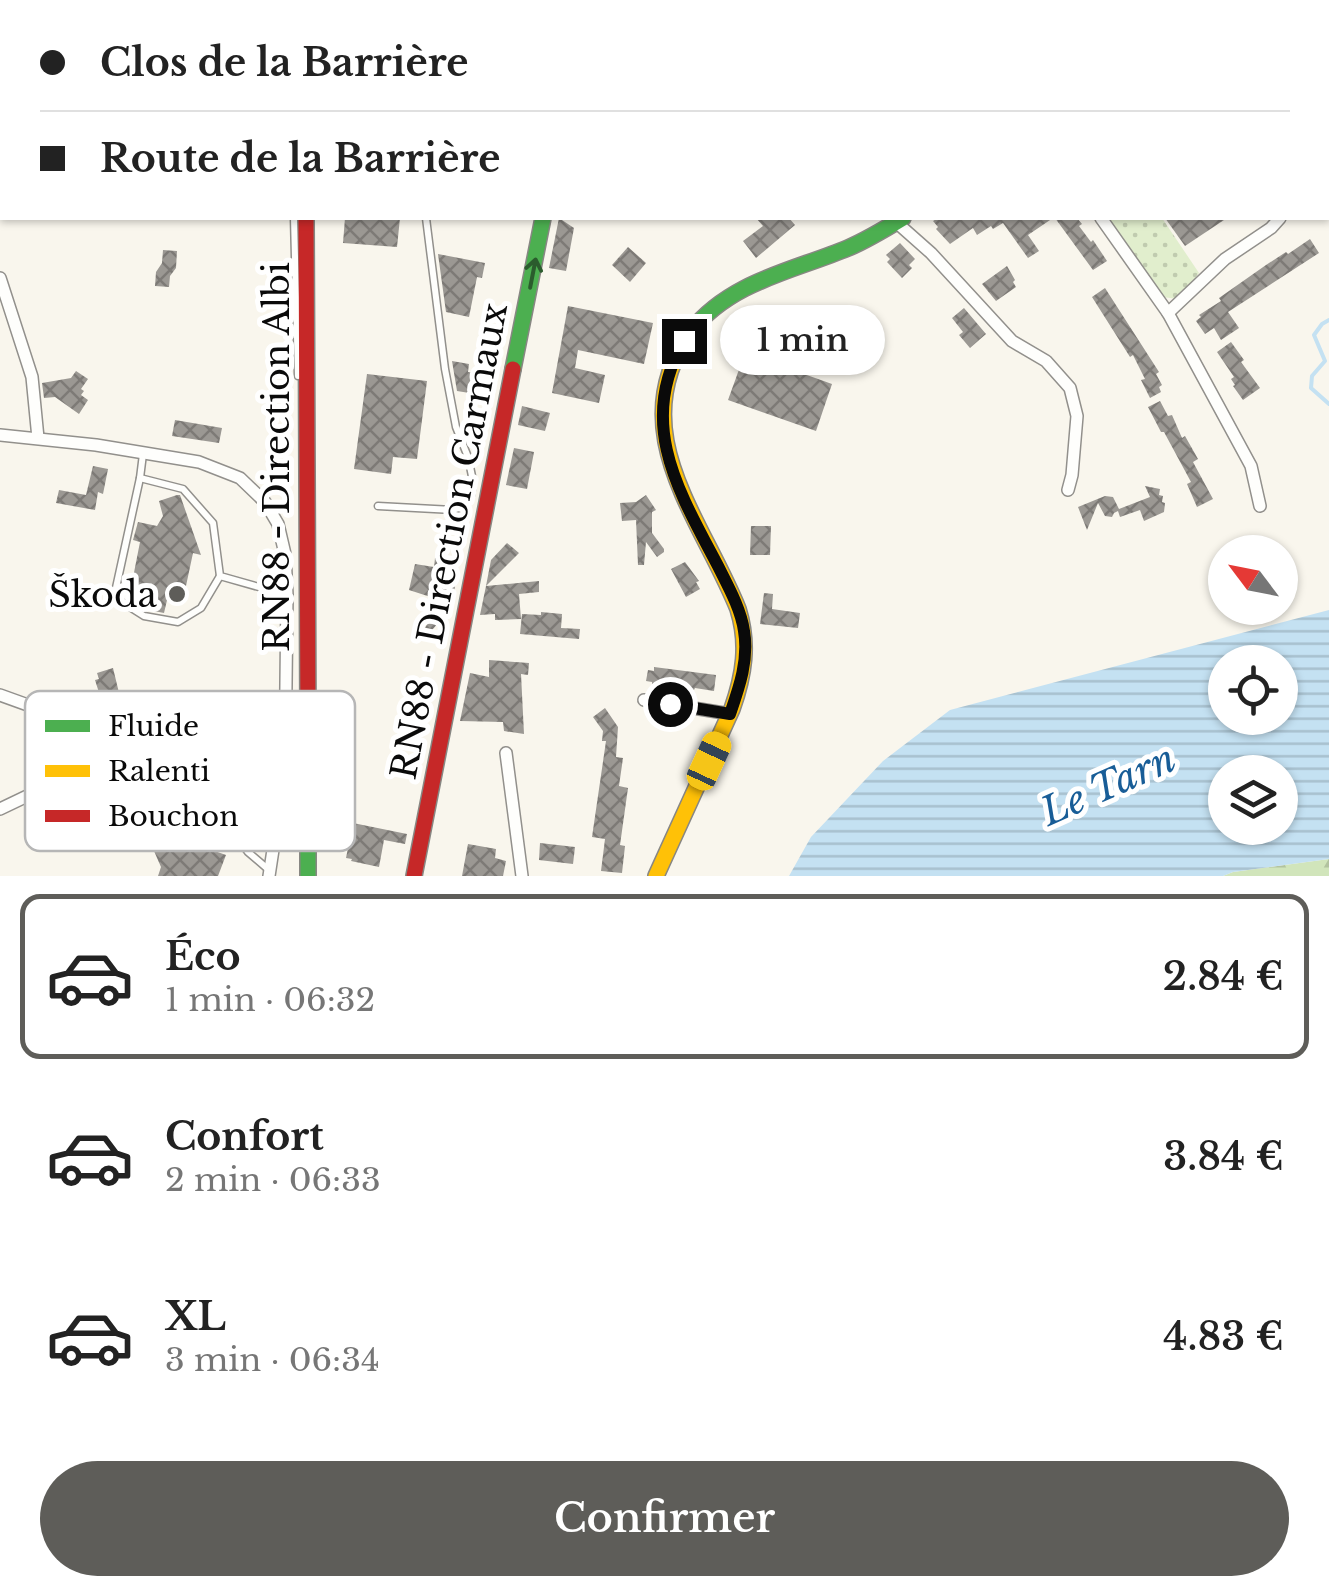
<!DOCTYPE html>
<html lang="fr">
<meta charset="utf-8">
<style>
:root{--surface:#fff;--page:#f2f2f2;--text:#222;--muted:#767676;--line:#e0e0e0;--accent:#5e5d59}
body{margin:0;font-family:"Libre Baskerville",serif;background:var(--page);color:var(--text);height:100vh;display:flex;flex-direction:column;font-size:38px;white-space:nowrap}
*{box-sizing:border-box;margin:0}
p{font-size:32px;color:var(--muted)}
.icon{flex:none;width:55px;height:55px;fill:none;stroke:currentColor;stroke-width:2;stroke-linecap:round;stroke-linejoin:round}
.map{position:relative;height:876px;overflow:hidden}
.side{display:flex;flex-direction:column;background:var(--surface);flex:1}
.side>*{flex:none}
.banner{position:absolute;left:0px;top:0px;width:1330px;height:220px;box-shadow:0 2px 8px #0004;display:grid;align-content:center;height:220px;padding:0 40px;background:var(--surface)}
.needle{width:65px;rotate:302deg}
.controls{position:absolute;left:1208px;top:535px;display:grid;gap:20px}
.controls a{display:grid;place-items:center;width:90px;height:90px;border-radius:50%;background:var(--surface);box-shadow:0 2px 8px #0004;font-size:50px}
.end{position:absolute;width:45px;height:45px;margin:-22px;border:12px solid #0a0a0a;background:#fff;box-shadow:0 0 0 5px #fff}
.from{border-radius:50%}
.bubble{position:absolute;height:70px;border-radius:35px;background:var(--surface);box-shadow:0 2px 8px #0004;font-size:32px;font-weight:600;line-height:70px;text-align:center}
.car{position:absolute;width:30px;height:60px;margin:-30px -15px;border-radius:12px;box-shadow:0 0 8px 2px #0007;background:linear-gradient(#f5c518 24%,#345 0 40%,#f5c518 0 76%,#345 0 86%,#f5c518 0)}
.banner b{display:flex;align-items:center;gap:35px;height:95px;font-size:38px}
.banner b+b{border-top:2px solid var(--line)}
.banner i{width:25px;height:25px;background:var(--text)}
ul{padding:18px 0 0;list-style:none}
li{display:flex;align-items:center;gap:30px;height:165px;margin:0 20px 15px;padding:0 20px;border:5px solid transparent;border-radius:20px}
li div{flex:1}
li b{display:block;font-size:38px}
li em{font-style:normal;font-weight:600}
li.on{border-color:var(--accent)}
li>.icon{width:90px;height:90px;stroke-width:1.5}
.action{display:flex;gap:20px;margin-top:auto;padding:20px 40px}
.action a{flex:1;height:115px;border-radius:60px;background:var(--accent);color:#fff;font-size:40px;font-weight:600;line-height:115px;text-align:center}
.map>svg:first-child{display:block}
.grass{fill:url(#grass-dots)}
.forest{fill:url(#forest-firs)}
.water{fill:url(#water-rules);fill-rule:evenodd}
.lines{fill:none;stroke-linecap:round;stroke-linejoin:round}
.stream{stroke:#c4e1f2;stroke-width:4}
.building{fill:url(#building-cross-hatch)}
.lane-casing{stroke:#92908c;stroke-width:9}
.street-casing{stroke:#92908c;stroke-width:14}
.fast-casing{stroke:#888783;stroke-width:18}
.slow-casing{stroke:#888783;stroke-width:18}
.jam-casing{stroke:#888783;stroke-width:18}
.lane{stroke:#fefefc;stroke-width:6}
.street{stroke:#fefefc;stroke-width:11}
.fast{stroke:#4caf50;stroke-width:15}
.slow{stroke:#ffc107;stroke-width:15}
.jam{stroke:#c62828;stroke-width:15}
.oneway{stroke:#2b5c2d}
.route{stroke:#0a0a0a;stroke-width:12}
.poi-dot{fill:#5e5d59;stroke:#fff;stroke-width:4}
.labels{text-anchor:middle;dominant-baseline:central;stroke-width:10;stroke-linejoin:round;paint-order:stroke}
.street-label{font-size:35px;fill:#0a0a0a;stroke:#fff}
.poi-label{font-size:35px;fill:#0a0a0a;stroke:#fff;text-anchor:end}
.water-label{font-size:38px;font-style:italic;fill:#185d97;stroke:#fff}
.key{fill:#fff;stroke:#b6b6b6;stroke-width:2.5}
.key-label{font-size:28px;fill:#0a0a0a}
</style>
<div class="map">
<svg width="1329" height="876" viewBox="0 0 1329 876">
<defs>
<pattern id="grass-dots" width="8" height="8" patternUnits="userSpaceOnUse" patternTransform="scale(2.5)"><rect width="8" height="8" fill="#e1eecd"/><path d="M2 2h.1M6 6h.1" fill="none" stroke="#c0cbaf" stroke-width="1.8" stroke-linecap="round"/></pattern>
<pattern id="forest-firs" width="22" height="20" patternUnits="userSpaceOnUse" patternTransform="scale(2.5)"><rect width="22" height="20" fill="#d1e5bb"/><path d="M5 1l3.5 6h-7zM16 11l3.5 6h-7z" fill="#b2c39f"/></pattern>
<pattern id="water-rules" width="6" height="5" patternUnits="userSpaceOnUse" patternTransform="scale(2.5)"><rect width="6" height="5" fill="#c4e1f2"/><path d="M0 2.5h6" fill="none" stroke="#a7c0ce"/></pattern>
<pattern id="building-cross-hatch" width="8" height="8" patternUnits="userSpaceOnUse" patternTransform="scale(2.5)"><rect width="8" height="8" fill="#9b9893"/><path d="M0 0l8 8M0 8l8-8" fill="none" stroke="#7d7a76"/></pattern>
</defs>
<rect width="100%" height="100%" fill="#f9f6ed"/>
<path class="grass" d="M1109,218H1162L1199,273L1178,299L1162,297Z"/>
<path class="forest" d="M1329,859V876H1223L1233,872Z"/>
<path class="water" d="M1329,610V859L1233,872L1223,876H789L811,837L883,761L950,710ZM1280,662V718H1225V662ZM1280,772V828H1225V772Z"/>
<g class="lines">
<path class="stream" d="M1329,320L1322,324L1314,335L1325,361L1312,376L1311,388L1329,404"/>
</g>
<g class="building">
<path d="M345,218H400L397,247L343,243Z"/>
<path d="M559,218L574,228L566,271L549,268Z"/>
<path d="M756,218H789L795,225L756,258L743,241L763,226Z"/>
<path d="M938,218H1053L1028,235L1039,251L1028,258L1003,223L993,229L991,226L977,235L973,228L950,244L936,229L938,227L933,221Z"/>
<path d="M1055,218H1077L1082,224L1079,226L1091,242L1093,240L1107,261L1093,270Z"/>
<path d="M1165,218H1227L1185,246Z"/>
<path d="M1310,239L1319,253L1228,312L1239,328L1221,340L1214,328L1205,334L1196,321L1201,317L1199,315L1221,301L1219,298L1266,265L1286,252L1288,254Z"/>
<path d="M900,243L915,259L909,265L912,268L902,278L887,262L890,259L886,255Z"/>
<path d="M628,247L646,263L630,282L612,265Z"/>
<path d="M163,250L177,251L176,268L170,276L169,287L155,286L156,272L162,263Z"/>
<path d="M438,254L485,263L482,278L477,277L469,317L446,312Z"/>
<path d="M1007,266L1015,280L1013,282L1016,287L996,301L982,284Z"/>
<path d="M1105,288L1159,372L1156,374L1162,385L1159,387L1161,392L1150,398L1141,380L1145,379L1133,355L1130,357L1092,297Z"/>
<path d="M568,306L653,323L644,364L578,350L575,368L605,375L599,403L552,393Z"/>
<path d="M964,308L986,334L970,348L959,335L963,332L952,318Z"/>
<path d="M1231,342L1244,360L1241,362L1260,388L1243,400L1233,386L1235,385L1231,379L1234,377L1217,352Z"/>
<path d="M745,353L832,384L816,431L728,400Z"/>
<path d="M452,361L469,364L468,372L486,375L482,395L457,391Z"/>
<path d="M76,371L88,379L81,389L84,391L81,395L88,400L79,414L55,397L44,398L42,383L71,378Z"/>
<path d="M367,374L427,381L417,459L393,457L391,474L354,469Z"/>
<path d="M1160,401L1168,416L1172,415L1182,438L1185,436L1198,459L1193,462L1213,499L1197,507L1187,484L1191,482L1164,432H1161L1148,407Z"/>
<path d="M522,406L550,413L545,431L518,425Z"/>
<path d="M175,420L222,428L219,443L172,436Z"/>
<path d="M514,448L534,452L527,489L506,485Z"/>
<path d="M93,466L108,469L103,494L98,492L95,510L56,503L59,490L86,495Z"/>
<path d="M1145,486L1160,489L1159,495L1163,496L1162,502L1165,503L1164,512L1144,521L1140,510L1120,517L1118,511L1114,513L1112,517L1105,516L1098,503L1087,530L1078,507L1105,496L1113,497L1119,509L1150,497Z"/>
<path d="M177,495H180L201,555L193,553L183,600L168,596L164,613L149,610L151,603L129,598L140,542L133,540L138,522L157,526L163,516L159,501Z"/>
<path d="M646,495L656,510L652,512V533L664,549V552L657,557L646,542L644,565H638L636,520L622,521L620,503L636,502Z"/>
<path d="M751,526H771L770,555H750Z"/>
<path d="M507,543L519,553L486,586L539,581V592L519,594L521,619L495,620V614L480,615L486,586L491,560Z"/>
<path d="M435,558L456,561L453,584L456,580L451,613L448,612L425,638L420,635L443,601L409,590L415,564L434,567Z"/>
<path d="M685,562L699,581L696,582L700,589L686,597L671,569Z"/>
<path d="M764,593L773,594L772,609L800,613L798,628L760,624Z"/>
<path d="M541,612L562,614L561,628L580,629L579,639L520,634L522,614L541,615Z"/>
<path d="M489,660L529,663L528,675L521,674L524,734L504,731L503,722L460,721L470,673L489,677Z"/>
<path d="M654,667L716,675L714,691L695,688L694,690L652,686V682L646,681L648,670L654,671Z"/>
<path d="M113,668L120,697L102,702L95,680L99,679L97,673Z"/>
<path d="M605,708L618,727L616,757L623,758L619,786L628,788L620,845L625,846L622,873L601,871L605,839L592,837L606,741H602L603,731L593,717Z"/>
<path d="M353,823L407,834L405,844L384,840L379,867L351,861L352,859L346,858Z"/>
<path d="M161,832L226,855L218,876H158L161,867L154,851Z"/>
<path d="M540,843L575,847L573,864L539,860Z"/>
<path d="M468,844L496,849L495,858L506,861L503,876H462Z"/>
</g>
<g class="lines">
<defs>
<g id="lane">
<path d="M308,2V0"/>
<path d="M446,2V0"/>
<path d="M294,218L298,376"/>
<path d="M143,454L140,478L183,489L213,523L220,576L287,595"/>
<path d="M140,478L114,597L144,616L178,622L201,608L220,576"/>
<path d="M378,506L453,510L462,507L471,495L473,481L468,457L456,427L445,369L426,218"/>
<path d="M236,836L248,852L269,870"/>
<path d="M248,851L249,815"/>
</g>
<g id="street">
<path d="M1328,198H1329"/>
<path d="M1101,218L1168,313L1251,466L1260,506"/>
<path d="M896,222L931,253L1012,341L1046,361L1070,388L1077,416L1072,475L1068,490"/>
<path d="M0,278L32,377L38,438"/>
<path d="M1168,313L1225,259L1271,228L1280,218"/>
<path d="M0,435L96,445L199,462L240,478L265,502L278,524L285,554L287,595L285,771L269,876"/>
<path d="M0,695L136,744"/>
<path d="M644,700L730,714"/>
<path d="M506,753L522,876"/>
<path d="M0,809L136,744L282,797"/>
</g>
<g id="fast">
<path d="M320,0V2"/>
<path d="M1321,2L1329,1"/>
<path d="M691,331C731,281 793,271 848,248C867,240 885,229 903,218"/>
<path d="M513,369L543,218"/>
<path d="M308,724V876"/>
</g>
<g id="slow">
<path d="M586,2L587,0"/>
<path d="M656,876L732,709C744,675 749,644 738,609C701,517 621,430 691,331"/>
</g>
<g id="jam">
<path d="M306,218L308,724"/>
<path d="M414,876L513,369"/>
</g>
</defs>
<use href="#lane" class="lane-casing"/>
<use href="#street" class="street-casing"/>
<use href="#fast" class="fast-casing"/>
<use href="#slow" class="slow-casing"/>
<use href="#jam" class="jam-casing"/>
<use href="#lane" class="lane"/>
<use href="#street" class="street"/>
<use href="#fast" class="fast"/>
<use href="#slow" class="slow"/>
<use href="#jam" class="jam"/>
</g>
<defs><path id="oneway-shaft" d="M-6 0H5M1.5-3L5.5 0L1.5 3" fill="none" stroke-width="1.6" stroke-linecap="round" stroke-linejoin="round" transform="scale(2.5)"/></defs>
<use class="oneway" href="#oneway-shaft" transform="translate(533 273) rotate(-79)"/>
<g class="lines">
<path class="route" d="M670,704L730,714C739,688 749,660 744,631C741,609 728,586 718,566C679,492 636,423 684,341"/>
</g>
<circle class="poi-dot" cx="177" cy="594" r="10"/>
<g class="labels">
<g class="street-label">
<text transform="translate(276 457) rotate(-90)">RN88 - Direction Albi</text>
<text transform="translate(449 541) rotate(-79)">RN88 - Direction Carmaux</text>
</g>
<g class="poi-label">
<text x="157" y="594">Škoda</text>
</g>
<g class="water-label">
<text transform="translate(1108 785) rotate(-24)">Le Tarn</text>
</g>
</g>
<rect x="25" y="691" width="330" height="160" rx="15" class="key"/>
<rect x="45" y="720" width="45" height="12" fill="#4caf50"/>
<rect x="45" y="765" width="45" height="12" fill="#ffc107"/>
<rect x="45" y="810" width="45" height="12" fill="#c62828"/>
<g class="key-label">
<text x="108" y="736">Fluide</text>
<text x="108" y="781">Ralenti</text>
<text x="108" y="826">Bouchon</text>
</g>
</svg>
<div class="controls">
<a><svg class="needle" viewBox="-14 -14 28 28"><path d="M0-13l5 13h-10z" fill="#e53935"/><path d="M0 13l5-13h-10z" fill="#767676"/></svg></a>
<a><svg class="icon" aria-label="locate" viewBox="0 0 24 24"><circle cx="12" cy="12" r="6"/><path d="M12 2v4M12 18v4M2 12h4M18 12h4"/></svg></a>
<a><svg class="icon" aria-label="layers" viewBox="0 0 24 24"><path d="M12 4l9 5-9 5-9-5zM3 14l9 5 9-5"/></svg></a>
</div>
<i class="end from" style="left:670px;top:704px"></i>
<i class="end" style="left:684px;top:341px"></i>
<div class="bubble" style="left:720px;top:305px;width:165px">1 min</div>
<i class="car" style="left:709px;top:761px;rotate:25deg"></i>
<div class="banner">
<b><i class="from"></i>Clos de la Barrière</b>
<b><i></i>Route de la Barrière</b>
</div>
</div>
<section class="side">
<ul>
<li class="on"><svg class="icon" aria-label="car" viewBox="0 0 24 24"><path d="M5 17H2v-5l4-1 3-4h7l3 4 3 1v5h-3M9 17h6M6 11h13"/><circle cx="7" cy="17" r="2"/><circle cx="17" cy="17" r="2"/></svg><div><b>Éco</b><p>1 min · 06:32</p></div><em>2.84 €</em></li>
<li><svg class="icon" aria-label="car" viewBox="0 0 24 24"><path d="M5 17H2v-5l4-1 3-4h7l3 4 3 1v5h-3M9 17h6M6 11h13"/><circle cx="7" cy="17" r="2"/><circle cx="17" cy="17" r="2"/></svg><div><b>Confort</b><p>2 min · 06:33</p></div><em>3.84 €</em></li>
<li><svg class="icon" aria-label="car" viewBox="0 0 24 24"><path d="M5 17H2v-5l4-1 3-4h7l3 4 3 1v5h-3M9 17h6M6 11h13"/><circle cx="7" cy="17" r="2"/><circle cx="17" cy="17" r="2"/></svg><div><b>XL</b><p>3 min · 06:34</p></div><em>4.83 €</em></li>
</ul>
<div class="action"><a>Confirmer</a></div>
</section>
